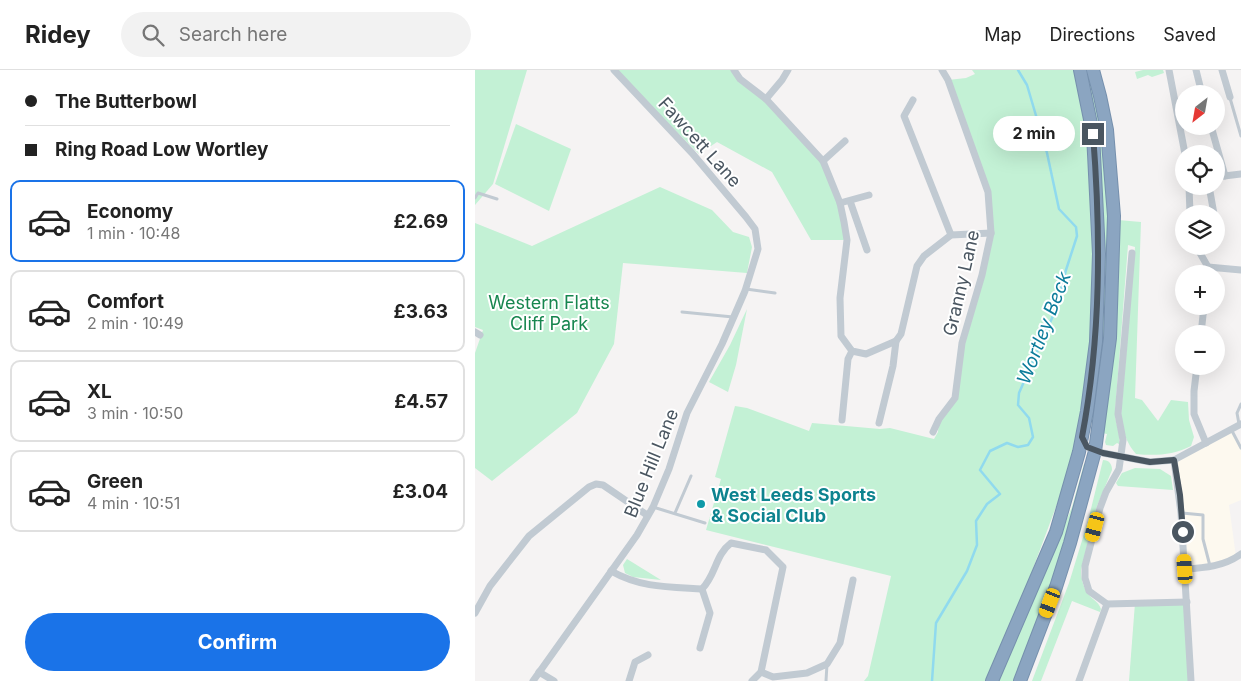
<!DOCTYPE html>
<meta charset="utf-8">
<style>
:root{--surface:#fff;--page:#f2f2f2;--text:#222;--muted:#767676;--line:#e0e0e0;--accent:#1a73e8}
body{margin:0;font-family:Inter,sans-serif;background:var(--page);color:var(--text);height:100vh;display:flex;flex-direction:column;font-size:19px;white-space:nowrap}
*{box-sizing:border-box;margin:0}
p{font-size:16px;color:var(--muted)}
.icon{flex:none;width:28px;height:28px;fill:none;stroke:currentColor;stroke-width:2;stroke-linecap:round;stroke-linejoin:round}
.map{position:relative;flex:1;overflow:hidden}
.details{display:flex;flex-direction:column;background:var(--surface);width:475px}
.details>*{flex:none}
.guide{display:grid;align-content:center;height:110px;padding:0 25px;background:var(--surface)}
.needle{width:32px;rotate:211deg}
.controls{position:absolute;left:700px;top:15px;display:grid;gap:10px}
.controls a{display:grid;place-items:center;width:50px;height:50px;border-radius:50%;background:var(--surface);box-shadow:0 5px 20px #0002;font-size:25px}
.end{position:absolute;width:22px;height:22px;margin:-11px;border:6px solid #4a5661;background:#fff;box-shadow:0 0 0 2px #fff}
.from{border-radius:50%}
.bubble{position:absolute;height:35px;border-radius:18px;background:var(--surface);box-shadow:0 5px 20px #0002;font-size:16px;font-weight:700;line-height:35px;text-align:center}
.car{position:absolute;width:15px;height:30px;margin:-15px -8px;border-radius:6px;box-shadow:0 0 4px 1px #0007;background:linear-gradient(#f5c518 24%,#345 0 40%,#f5c518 0 76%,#345 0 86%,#f5c518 0)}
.guide b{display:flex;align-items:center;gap:18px;height:48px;font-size:19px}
.guide b+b{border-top:1px solid var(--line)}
.guide i{width:12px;height:12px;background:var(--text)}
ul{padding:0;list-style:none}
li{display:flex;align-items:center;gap:15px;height:82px;margin:0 10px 8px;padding:0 15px;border:2px solid var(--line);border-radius:10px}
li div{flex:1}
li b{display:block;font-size:19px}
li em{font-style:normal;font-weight:700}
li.active{border-color:var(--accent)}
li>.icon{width:45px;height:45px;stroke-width:1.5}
.primary-button{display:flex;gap:10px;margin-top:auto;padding:10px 25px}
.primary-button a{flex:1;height:58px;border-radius:30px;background:var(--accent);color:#fff;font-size:20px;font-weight:700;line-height:58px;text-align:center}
header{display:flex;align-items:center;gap:30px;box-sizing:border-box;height:70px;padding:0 25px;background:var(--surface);border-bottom:1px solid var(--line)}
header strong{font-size:24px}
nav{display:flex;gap:28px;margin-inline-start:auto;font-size:18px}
.search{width:350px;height:45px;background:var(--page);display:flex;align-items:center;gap:12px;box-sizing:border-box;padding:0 18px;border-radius:28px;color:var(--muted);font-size:19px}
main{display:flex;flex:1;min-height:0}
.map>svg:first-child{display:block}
.commercial{fill:#fdf9ef}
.green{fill:#c3f1d5}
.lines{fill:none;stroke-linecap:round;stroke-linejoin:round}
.stream{stroke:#90daee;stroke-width:2.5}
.highway-casing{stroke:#7690ad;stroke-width:14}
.lane{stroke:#c1cad2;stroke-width:3}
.street{stroke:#c1cad2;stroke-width:7}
.highway{stroke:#8ba5c1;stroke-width:12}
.route{stroke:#4a5661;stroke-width:6}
.culture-dot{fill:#0f9aa8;stroke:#fff;stroke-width:2}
.labels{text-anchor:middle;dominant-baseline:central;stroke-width:4;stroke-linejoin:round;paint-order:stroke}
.street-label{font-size:18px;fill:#4a5661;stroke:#fff}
.park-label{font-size:18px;fill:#17864f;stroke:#fff}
.culture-label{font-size:18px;font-weight:bold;fill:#0d838f;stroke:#fff;text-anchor:start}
.water-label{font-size:19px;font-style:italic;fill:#0c7c9b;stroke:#fff}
</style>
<header>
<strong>Ridey</strong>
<div class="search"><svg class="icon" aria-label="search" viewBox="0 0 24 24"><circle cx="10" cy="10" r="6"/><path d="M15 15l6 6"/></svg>Search here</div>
<nav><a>Map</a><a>Directions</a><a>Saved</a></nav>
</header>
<main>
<section class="details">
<div class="guide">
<b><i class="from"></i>The Butterbowl</b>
<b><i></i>Ring Road Low Wortley</b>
</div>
<ul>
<li class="active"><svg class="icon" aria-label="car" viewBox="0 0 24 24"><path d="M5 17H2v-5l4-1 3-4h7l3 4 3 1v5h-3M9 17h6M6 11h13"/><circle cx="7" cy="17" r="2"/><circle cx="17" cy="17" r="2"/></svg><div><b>Economy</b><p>1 min · 10:48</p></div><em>£2.69</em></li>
<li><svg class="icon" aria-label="car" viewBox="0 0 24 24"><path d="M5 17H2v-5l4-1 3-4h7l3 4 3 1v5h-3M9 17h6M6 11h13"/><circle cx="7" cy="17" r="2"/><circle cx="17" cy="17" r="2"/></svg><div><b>Comfort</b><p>2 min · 10:49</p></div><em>£3.63</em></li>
<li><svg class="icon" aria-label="car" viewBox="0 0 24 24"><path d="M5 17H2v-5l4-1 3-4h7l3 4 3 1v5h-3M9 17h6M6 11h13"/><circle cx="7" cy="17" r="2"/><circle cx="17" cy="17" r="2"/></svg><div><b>XL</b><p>3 min · 10:50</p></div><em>£4.57</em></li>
<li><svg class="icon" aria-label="car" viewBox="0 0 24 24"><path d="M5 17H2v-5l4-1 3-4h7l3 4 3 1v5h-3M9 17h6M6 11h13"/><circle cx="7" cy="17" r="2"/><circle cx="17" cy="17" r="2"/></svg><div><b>Green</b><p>4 min · 10:51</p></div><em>£3.04</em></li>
</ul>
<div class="primary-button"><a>Confirm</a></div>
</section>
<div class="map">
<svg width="766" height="611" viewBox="0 0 766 611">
<rect width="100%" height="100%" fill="#f5f3f3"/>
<path class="commercial" d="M756,358L766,374V430L754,435L761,487L710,499L699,390Z"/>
<g class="green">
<path d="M0,0H52L18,114L0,135Z"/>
<path d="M139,0H259L291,29L348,91L365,133L372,170H336L297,102L242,72L224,84Z"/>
<path d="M497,0H605L606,3L624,184L607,367L547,528L511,611H389L393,606L416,506L231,460L246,409L240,407L260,336L272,338L334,361L337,353L405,359L415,358L459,369L463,362L464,349L480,328L487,273L513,178V121L473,10L491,8L500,4Z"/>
<path d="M668,0H688L689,3L677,7L673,5L662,9L660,2Z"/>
<path d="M610,2H613L625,50L631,101L634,166L633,230L620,349L615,348L630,176L625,80Z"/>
<path d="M41,54L96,79L74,141L20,114Z"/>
<path d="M185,117L237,140L258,162L274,167L277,177L272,203L148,193L139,274L102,343L17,411L0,398V283L8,260L0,257V153L57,176Z"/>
<path d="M643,150L666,152L660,328L667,330L683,351L696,330L713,332L714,350L719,367L716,376C698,385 681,386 661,384C650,371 649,362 646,345L660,177L653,175L640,343C640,353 646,363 644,374L642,373L638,376L631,375L630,372L632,364L627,363Z"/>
<path d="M272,239L261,295L253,322L234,312L255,275Z"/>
<path d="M628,390C634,390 637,394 637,400L622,436L606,500C606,510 609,520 616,527C620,531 624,533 626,539L625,542L597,531L566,611H557L594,513L613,451Z"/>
<path d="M612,391L587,490L540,611H523L597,437L609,394Z"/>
<path d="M660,398L685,399L696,406L698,420L643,416L641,413L647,403Z"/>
<path d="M152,489L186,510L158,507L150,503L148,495Z"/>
<path d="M712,532L716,611H654L660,533Z"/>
</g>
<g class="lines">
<path class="stream" d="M457,611L461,553L492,501L502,475L501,451L512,434L525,424L505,400L515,381L532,373L543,377L553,375L558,367L554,348L543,335L544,323L581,239L591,200L602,166L601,157L584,139L572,83L552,15L543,0"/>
<defs>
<g id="highway">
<path d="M517,611L581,462L604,382L612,341L621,272L624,184L618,64L605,0"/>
<path d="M545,611L581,517L595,473L620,381L635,268L639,146L632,60L625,26L618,0"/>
</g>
</defs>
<use href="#highway" class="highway-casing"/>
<g class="lane">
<path d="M755,28L766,66"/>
<path d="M0,128L3,123L22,129"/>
<path d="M271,219L300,223"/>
<path d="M207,242L258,247"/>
<path d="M764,354L762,343L766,334"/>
<path d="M756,359L766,378"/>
<path d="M178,437L230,453"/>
<path d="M200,443L216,406"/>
<path d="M707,443L728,445V469L735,496"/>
<path d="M351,611L352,594"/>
</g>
<g class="street">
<path d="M259,0L265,9L291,29L348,91L365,133L369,152L372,170L365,228L366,266L377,281L391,284L421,271"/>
<path d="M694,0L710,84"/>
<path d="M721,0L727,24"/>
<path d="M747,0L755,27"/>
<path d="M291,29L307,10L313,0"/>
<path d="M438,30L429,46L476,165"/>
<path d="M736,56L750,106"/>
<path d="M348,91L370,71"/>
<path d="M741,107L766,104"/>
<path d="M714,116L715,144"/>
<path d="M734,116L739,144"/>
<path d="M375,131L392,180"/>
<path d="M365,133L394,125"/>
<path d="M721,176L733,197V204"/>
<path d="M657,183L643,344L648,370L644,399L631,422L625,438L610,496V508L614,521L632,534L712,532"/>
<path d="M733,197L766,200"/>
<path d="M0,262L5,265"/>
<path d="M726,264L729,236"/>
<path d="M722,296L719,321V344L731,373"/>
<path d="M367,350L373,289L377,281"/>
<path d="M404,353L418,296L421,271L426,264L442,196L449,186L476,165L516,163"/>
<path d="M458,362L464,349L480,328L487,273L507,205L516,163L513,122L473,10L467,0"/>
<path d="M608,370L612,377L628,383L675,392L699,390L766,354"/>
<path d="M699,390L706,443L716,611"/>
<path d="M710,499C730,498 750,496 766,484"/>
<path d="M136,501C166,518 194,517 227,519C241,505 240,485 256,473L291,480L308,497L286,602L277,611"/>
<path d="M0,543L15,516L54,466L114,417L121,414L128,415L172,445"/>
<path d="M225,578L235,543L227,519"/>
<path d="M64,602L79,611"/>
<path d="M286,602L298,607L332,603L352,594L365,573L378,510"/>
<path d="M58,611L162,465L178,437L194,399L212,343L247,274L270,221L283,179L280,159L271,147L217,83L139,0"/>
<path d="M154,611L160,592L173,585"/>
<path d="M604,611L632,534"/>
</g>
<use href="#highway" class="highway"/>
</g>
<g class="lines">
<path class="route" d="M618,64C626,166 626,267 607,367L612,377L628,383L675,392L699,390L705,425L708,462"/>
</g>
<circle class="culture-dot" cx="226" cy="434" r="5"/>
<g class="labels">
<g class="street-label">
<text transform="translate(225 72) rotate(48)">Fawcett Lane</text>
<text transform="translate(486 213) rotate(-77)">Granny Lane</text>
<text transform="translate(176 393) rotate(-68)">Blue Hill Lane</text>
</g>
<g class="park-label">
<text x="74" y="232">Western Flatts<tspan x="74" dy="21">Cliff Park</tspan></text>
</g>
<g class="culture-label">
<text x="236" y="424">West Leeds Sports<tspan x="236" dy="21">&amp; Social Club</tspan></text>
</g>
<g class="water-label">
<text transform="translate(569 258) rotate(-69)">Wortley Beck</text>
</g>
</g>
</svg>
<div class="controls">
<a><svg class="needle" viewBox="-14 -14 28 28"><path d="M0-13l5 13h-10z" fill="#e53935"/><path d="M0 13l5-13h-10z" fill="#767676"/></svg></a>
<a><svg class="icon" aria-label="locate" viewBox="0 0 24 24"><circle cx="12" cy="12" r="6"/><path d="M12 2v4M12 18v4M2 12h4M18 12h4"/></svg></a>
<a><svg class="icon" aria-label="layers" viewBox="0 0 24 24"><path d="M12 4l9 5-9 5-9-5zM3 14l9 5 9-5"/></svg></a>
<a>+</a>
<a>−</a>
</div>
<i class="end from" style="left:708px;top:462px"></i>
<i class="end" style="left:618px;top:64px"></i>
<div class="bubble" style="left:518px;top:46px;width:82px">2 min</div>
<i class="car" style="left:620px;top:457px;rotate:195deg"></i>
<i class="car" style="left:710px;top:499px;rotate:356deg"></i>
<i class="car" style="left:575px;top:533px;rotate:201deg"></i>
</div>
</main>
